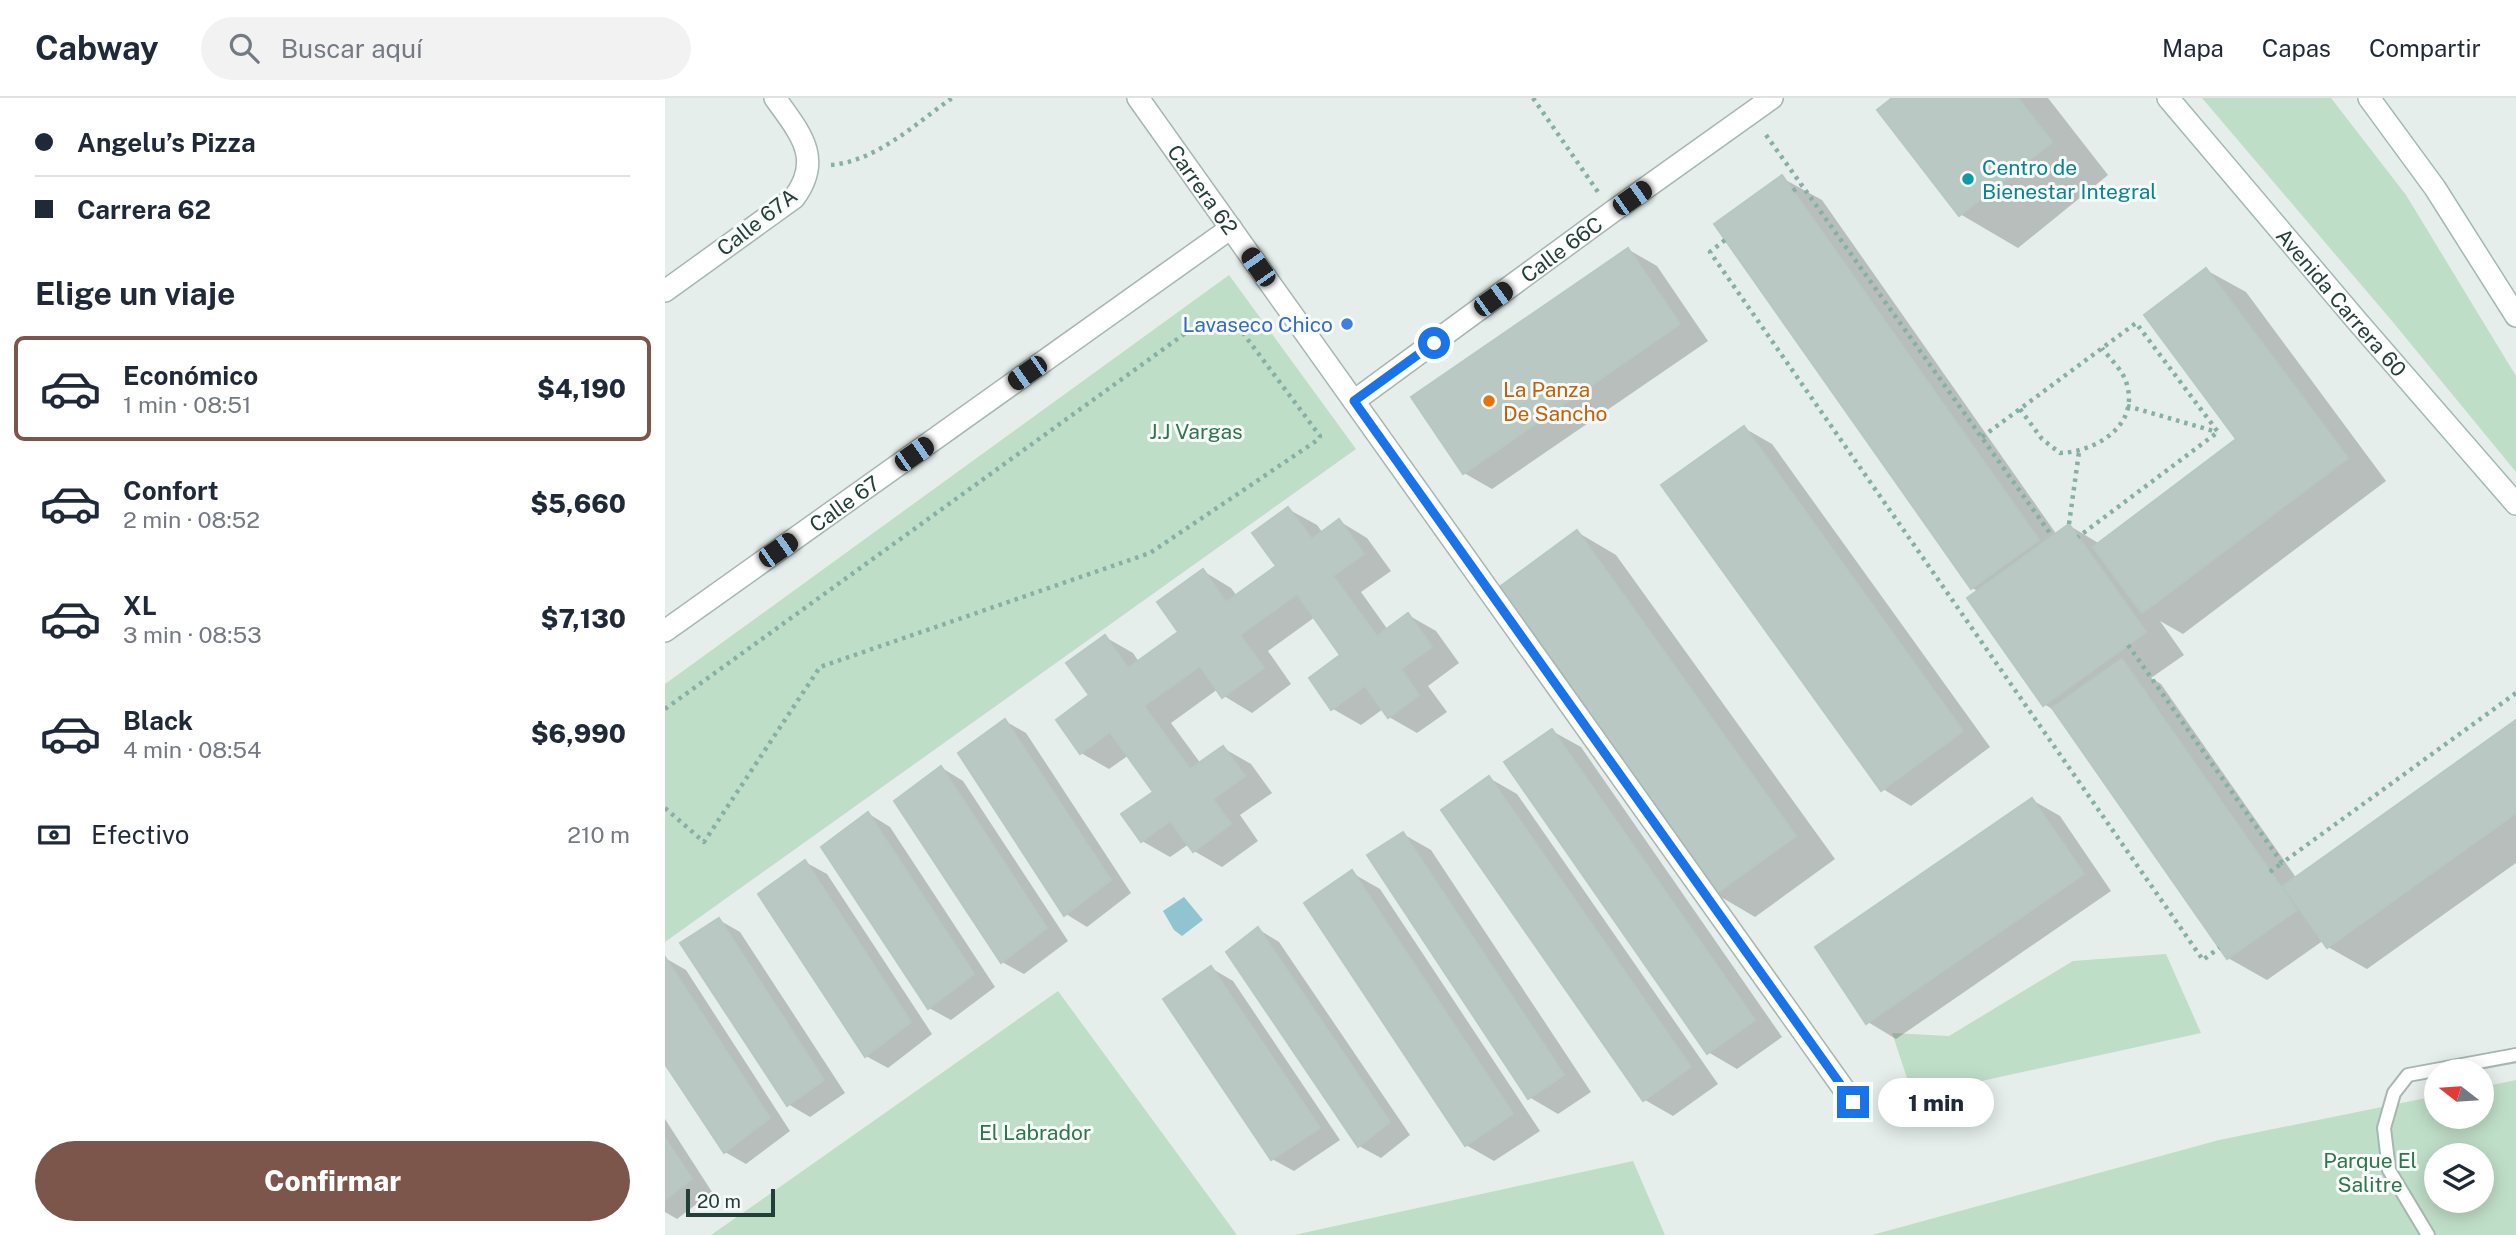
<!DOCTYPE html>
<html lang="es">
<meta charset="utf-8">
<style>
:root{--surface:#fff;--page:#f2f2f3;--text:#1f2937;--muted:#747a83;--line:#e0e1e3;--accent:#7c554b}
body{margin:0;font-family:"Public Sans",sans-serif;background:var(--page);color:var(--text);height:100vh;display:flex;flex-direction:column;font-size:26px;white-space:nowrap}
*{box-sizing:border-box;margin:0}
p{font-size:23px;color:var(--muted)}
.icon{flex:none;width:38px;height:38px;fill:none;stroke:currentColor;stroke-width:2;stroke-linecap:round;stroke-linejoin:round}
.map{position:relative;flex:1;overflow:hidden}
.side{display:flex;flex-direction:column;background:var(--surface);width:665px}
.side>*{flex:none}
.top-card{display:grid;align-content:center;height:154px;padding:0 35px;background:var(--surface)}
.needle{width:46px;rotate:287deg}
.tools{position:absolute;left:1759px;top:961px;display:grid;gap:14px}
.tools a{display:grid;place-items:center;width:70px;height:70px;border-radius:50%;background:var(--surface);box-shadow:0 4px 18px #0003;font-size:35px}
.scale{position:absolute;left:21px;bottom:18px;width:89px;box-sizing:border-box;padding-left:7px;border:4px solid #243f39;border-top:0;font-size:19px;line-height:24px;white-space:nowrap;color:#243f39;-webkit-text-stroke:5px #f6faf8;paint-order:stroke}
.end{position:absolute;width:32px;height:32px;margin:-16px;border:9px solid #1a73e8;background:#fff;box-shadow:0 0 0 4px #fff}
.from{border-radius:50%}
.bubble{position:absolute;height:49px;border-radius:24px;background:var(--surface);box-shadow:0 4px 18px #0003;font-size:23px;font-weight:800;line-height:49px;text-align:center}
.car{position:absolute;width:21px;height:42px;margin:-21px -10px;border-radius:9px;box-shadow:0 0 5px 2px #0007;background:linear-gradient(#222 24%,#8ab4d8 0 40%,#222 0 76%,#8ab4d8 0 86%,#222 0)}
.top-card b{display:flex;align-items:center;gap:24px;height:66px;font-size:26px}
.top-card b+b{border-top:2px solid var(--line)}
.top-card i{width:18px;height:18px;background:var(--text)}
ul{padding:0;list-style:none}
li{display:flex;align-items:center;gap:21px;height:105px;margin:0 14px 10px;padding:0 21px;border:4px solid transparent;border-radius:10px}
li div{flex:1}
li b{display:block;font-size:26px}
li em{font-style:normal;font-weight:800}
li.on{border-color:var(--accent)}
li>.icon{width:63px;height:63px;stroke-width:1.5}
h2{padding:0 35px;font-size:32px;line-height:84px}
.pay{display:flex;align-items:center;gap:18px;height:77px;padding:0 35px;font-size:26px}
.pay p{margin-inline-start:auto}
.primary-button{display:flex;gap:14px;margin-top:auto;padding:14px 35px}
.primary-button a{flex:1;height:80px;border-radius:42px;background:var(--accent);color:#fff;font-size:28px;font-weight:800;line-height:80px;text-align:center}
header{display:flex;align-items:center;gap:42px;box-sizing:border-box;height:98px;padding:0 35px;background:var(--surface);border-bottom:2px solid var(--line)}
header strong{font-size:33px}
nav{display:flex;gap:38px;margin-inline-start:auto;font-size:24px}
.search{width:490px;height:63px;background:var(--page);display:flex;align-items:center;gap:18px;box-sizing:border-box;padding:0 24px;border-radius:38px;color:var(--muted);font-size:26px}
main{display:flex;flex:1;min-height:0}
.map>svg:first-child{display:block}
.green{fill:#bfdec8;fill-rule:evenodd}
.water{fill:#8fc4d0}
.shadow{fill:#0003}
.building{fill:#bac8c3;stroke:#b7c7c1;stroke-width:2}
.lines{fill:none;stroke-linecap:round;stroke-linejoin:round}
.service-casing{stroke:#a7b6b1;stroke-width:16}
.minor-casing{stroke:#a7b6b1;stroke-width:24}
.secondary-casing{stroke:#a4b9b2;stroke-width:24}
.path{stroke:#86b0a5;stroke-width:4.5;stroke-dasharray:3.5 5;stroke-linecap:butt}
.service{stroke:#fff;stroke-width:12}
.minor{stroke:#fff;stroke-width:21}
.secondary{stroke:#fff;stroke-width:21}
.route{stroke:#1a73e8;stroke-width:9}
.culture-dot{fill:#0f9aa8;stroke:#f6faf8;stroke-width:2.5}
.shop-dot{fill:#3f7fe0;stroke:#f6faf8;stroke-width:2.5}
.food-dot{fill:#e8710a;stroke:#f6faf8;stroke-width:2.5}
.labels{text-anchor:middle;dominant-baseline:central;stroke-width:6;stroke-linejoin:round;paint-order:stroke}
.culture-label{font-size:21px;fill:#0d838f;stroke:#f6faf8;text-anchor:start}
.street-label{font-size:21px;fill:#243f39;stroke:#f6faf8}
.shop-label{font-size:21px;fill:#366cbe;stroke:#f6faf8;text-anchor:end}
.food-label{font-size:21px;fill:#c56008;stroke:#f6faf8;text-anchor:start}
.park-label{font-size:21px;fill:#30754d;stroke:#f6faf8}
</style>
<header>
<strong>Cabway</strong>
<div class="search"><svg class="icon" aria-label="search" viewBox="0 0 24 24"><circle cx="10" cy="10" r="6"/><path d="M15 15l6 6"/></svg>Buscar aquí</div>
<nav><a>Mapa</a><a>Capas</a><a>Compartir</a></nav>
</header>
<main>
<section class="side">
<div class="top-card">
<b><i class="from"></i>Angelu’s Pizza</b>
<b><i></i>Carrera 62</b>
</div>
<h2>Elige un viaje</h2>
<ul>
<li class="on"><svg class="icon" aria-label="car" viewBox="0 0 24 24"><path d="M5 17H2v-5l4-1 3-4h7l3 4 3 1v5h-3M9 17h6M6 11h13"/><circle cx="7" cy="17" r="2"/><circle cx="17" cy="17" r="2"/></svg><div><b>Económico</b><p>1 min · 08:51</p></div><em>$4,190</em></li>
<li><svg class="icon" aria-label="car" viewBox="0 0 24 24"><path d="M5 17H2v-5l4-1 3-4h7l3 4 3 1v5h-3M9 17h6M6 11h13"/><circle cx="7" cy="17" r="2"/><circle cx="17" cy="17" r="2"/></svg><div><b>Confort</b><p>2 min · 08:52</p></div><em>$5,660</em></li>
<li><svg class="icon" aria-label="car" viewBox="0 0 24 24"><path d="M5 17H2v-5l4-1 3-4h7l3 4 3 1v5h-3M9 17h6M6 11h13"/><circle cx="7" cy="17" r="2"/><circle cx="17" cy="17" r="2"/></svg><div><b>XL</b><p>3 min · 08:53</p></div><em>$7,130</em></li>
<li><svg class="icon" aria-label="car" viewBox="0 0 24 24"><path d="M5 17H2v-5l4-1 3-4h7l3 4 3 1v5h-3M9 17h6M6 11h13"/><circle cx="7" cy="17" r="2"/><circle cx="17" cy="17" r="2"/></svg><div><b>Black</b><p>4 min · 08:54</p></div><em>$6,990</em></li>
</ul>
<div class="pay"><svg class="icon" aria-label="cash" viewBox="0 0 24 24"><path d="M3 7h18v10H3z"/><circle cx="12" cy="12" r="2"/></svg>Efectivo<p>210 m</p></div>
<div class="primary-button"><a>Confirmar</a></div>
</section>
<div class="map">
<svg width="1851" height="1137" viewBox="0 0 1851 1137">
<rect width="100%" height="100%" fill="#e5eeea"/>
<g class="green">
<path d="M1537,0H1666L1741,97L1851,278V374L1727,223Z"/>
<path d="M564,177L691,351L0,844V586Z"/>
<path d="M1501,856L1536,935L1248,998L1227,935L1284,938L1408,863Z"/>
<path d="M393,893L572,1137H46L92,1105Z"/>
<path d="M1851,982V1137H1207L1554,1042L1771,998V1018H1816L1817,989ZM1771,1057H1816V1102H1771Z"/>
<path d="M968,1063L1000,1137H629Z"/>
</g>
<path class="water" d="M519,799L538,822L517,838L509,832L498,813Z"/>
<g class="shadow">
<path d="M1230,0H1383L1443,77L1353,150L1295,116Z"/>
<path d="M1117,80L1157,102L1392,437L1405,428L1435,446L1574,342L1541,172L1581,194L1721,383L1518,536L1495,523L1519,557L1486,580L1496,586L1632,781L1851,624V765L1702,871L1663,849L1659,842L1602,882L1563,860L1392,614L1379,606L1314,494L1307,490Z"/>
<path d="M964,152L992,168L1043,243L827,391L799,375Z"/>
<path d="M1079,330L1107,346L1325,649L1246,708L1218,691Z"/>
<path d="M623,411L652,427L658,435L674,423L702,440L726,473L696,494L723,532L743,517L771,533L794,565L763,588L782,614L752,635L724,619L718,611L696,627L668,611L678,557L650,519L603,553L626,586L587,615L559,598L553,591L506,625L536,666L558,650L586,666L607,695L575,717L593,743L557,769L529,753L524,746L505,759L477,743L490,694L464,657L444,671L416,655L440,539L468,555L474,564L515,534L538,473L566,490L572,498L613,469Z"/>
<path d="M912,434L951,457L1170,761L1090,819L1051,796Z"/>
<path d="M340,623L361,635L466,795L422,829L401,816Z"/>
<path d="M887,633L916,649L1117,939L1072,971L1043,954Z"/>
<path d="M277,670L298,683L403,843L359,876L337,864Z"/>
<path d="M824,680L852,696L1053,986L1008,1018L980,1002Z"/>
<path d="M1367,702L1395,718L1446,793L1231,941L1203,924Z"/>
<path d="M204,716L225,729L330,889L286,922L264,910L159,749Z"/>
<path d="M738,736L766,752L926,994L893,1016L864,999Z"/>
<path d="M140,764L162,776L267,936L223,970L201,958Z"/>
<path d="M687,775L715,791L875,1033L829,1063L801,1047Z"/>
<path d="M54,822L75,834L180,995L145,1019L123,1006Z"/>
<path d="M593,831L614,844L745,1037L716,1060L694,1048Z"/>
<path d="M0,860L21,872L125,1033L81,1066L60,1054L0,963Z"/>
<path d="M546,870L568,883L675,1042L629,1073L607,1061Z"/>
<path d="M0,1021L47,1094L12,1121L0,1114Z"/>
</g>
<g class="building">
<path d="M1227,0H1353L1387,44L1294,118L1212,12Z"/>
<path d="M1117,77L1374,442L1306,491L1049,126Z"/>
<path d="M963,150L1015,226L798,376L746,299Z"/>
<path d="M1541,170L1683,360L1477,515L1428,449L1571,341L1479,217Z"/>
<path d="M1079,328L1298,633L1216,693L996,387Z"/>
<path d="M623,409L647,441L674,421L699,456L668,478L712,538L743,515L767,549L736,571L754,597L723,620L700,588L666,612L644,580L675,557L632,496L575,537L599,570L557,600L535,568L479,608L525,671L558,648L580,678L548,701L566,726L528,754L505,723L476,744L456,716L488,694L445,634L415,656L391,622L424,597L401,565L440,537L463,570L513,534L492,504L538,471L561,504L611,468L587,435Z"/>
<path d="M1404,426L1481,534L1378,608L1302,500Z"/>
<path d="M912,432L1131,738L1049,797L829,493Z"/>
<path d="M1457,561L1632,812L1562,861L1387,610Z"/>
<path d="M340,621L446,782L399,818L293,655Z"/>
<path d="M1851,622V715L1662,850L1618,788Z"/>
<path d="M887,631L1090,922L1042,956L839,664Z"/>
<path d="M276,668L382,830L336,865L229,703Z"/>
<path d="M824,678L1026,969L978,1003L776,712Z"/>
<path d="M1367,700L1419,776L1201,926L1150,849Z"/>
<path d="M203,714L309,876L263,911L156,749Z"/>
<path d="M738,734L899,977L863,1001L702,757Z"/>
<path d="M140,762L246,924L200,959L93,796Z"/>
<path d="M687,772L848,1016L800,1048L639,805Z"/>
<path d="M54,820L159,982L122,1008L15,845Z"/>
<path d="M593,829L725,1024L693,1049L561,854Z"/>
<path d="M0,859L105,1020L59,1055L0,966Z"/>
<path d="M546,868L655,1030L606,1062L498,901Z"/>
<path d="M0,1040L27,1081L0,1102Z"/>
</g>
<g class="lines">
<defs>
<path id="service" d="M1763,1137L1724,1072L1719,1030L1729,995L1743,977L1851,957"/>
<g id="minor">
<path id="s1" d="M473,0L1188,1004"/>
<path d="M0,193L129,100C159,60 134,34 110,0"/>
<path id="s2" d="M689,303L947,114L1107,0"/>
<path id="s3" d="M0,533L566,130"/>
</g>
<g id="secondary">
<path id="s4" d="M1503,0L1692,223L1851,406"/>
<path d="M1704,0L1770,90L1851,218"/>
</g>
</defs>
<use href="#service" class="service-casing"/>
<use href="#minor" class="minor-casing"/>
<use href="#secondary" class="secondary-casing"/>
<g class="path">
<path d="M868,0L933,94"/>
<path d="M1101,37L1387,438"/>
<path d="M166,67C212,63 250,26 287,0"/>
<path d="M1128,93L1136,87"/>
<path d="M1060,142L1045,154L1538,862L1554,850"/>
<path d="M1462,308L1552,334"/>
<path d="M1355,311L1377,341L1395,355C1430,354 1474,328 1462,287C1459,273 1445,261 1437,250"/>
<path d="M1317,339L1471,225L1553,334L1413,439"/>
<path d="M1404,426L1414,354"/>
<path d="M1463,547L1617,765L1851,595"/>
<path d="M0,611L529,229C549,220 556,221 575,231L655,338L654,341L485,455L155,569L39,744L0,710"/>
<path d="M1605,774L1617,765"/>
</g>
<use href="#service" class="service"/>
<use href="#minor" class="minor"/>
<use href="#secondary" class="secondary"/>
</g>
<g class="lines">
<path class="route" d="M769,245L689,303L1188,1004"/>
</g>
<circle class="culture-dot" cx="1303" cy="81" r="7"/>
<circle class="shop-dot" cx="682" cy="226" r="7"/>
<circle class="food-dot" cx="824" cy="303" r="7"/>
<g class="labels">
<g class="culture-label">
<text x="1317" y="69">Centro de<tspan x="1317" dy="24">Bienestar Integral</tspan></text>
</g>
<g class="street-label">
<text stroke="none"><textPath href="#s1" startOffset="112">Carrera 62</textPath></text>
<text transform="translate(92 124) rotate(-38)">Calle 67A</text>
<text stroke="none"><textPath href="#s2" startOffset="257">Calle 66C</textPath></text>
<text stroke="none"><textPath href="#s4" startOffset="268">Avenida Carrera 60</textPath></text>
<text stroke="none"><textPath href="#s3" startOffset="220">Calle 67</textPath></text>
</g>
<g class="shop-label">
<text x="668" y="226">Lavaseco Chico</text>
</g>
<g class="food-label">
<text x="838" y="291">La Panza<tspan x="838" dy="24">De Sancho</tspan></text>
</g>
<g class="park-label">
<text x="531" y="333">J.J Vargas</text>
<text x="370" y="1034">El Labrador</text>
<text x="1705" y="1062">Parque El<tspan x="1705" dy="24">Salitre</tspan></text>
</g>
</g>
</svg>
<div class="tools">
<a><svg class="needle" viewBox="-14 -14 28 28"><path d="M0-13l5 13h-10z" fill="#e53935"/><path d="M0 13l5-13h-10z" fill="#747a83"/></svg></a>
<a><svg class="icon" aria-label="layers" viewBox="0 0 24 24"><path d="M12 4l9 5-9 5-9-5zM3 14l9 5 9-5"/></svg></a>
</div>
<div class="scale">20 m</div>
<i class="end from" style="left:769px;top:245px"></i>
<i class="end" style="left:1188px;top:1004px"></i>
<div class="bubble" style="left:1213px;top:980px;width:116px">1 min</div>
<i class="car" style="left:967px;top:100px;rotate:55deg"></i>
<i class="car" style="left:593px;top:169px;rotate:325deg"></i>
<i class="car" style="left:828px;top:201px;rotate:54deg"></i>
<i class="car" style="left:362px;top:275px;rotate:235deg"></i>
<i class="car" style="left:249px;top:356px;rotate:55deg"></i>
<i class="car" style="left:113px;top:452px;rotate:55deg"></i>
</div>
</main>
